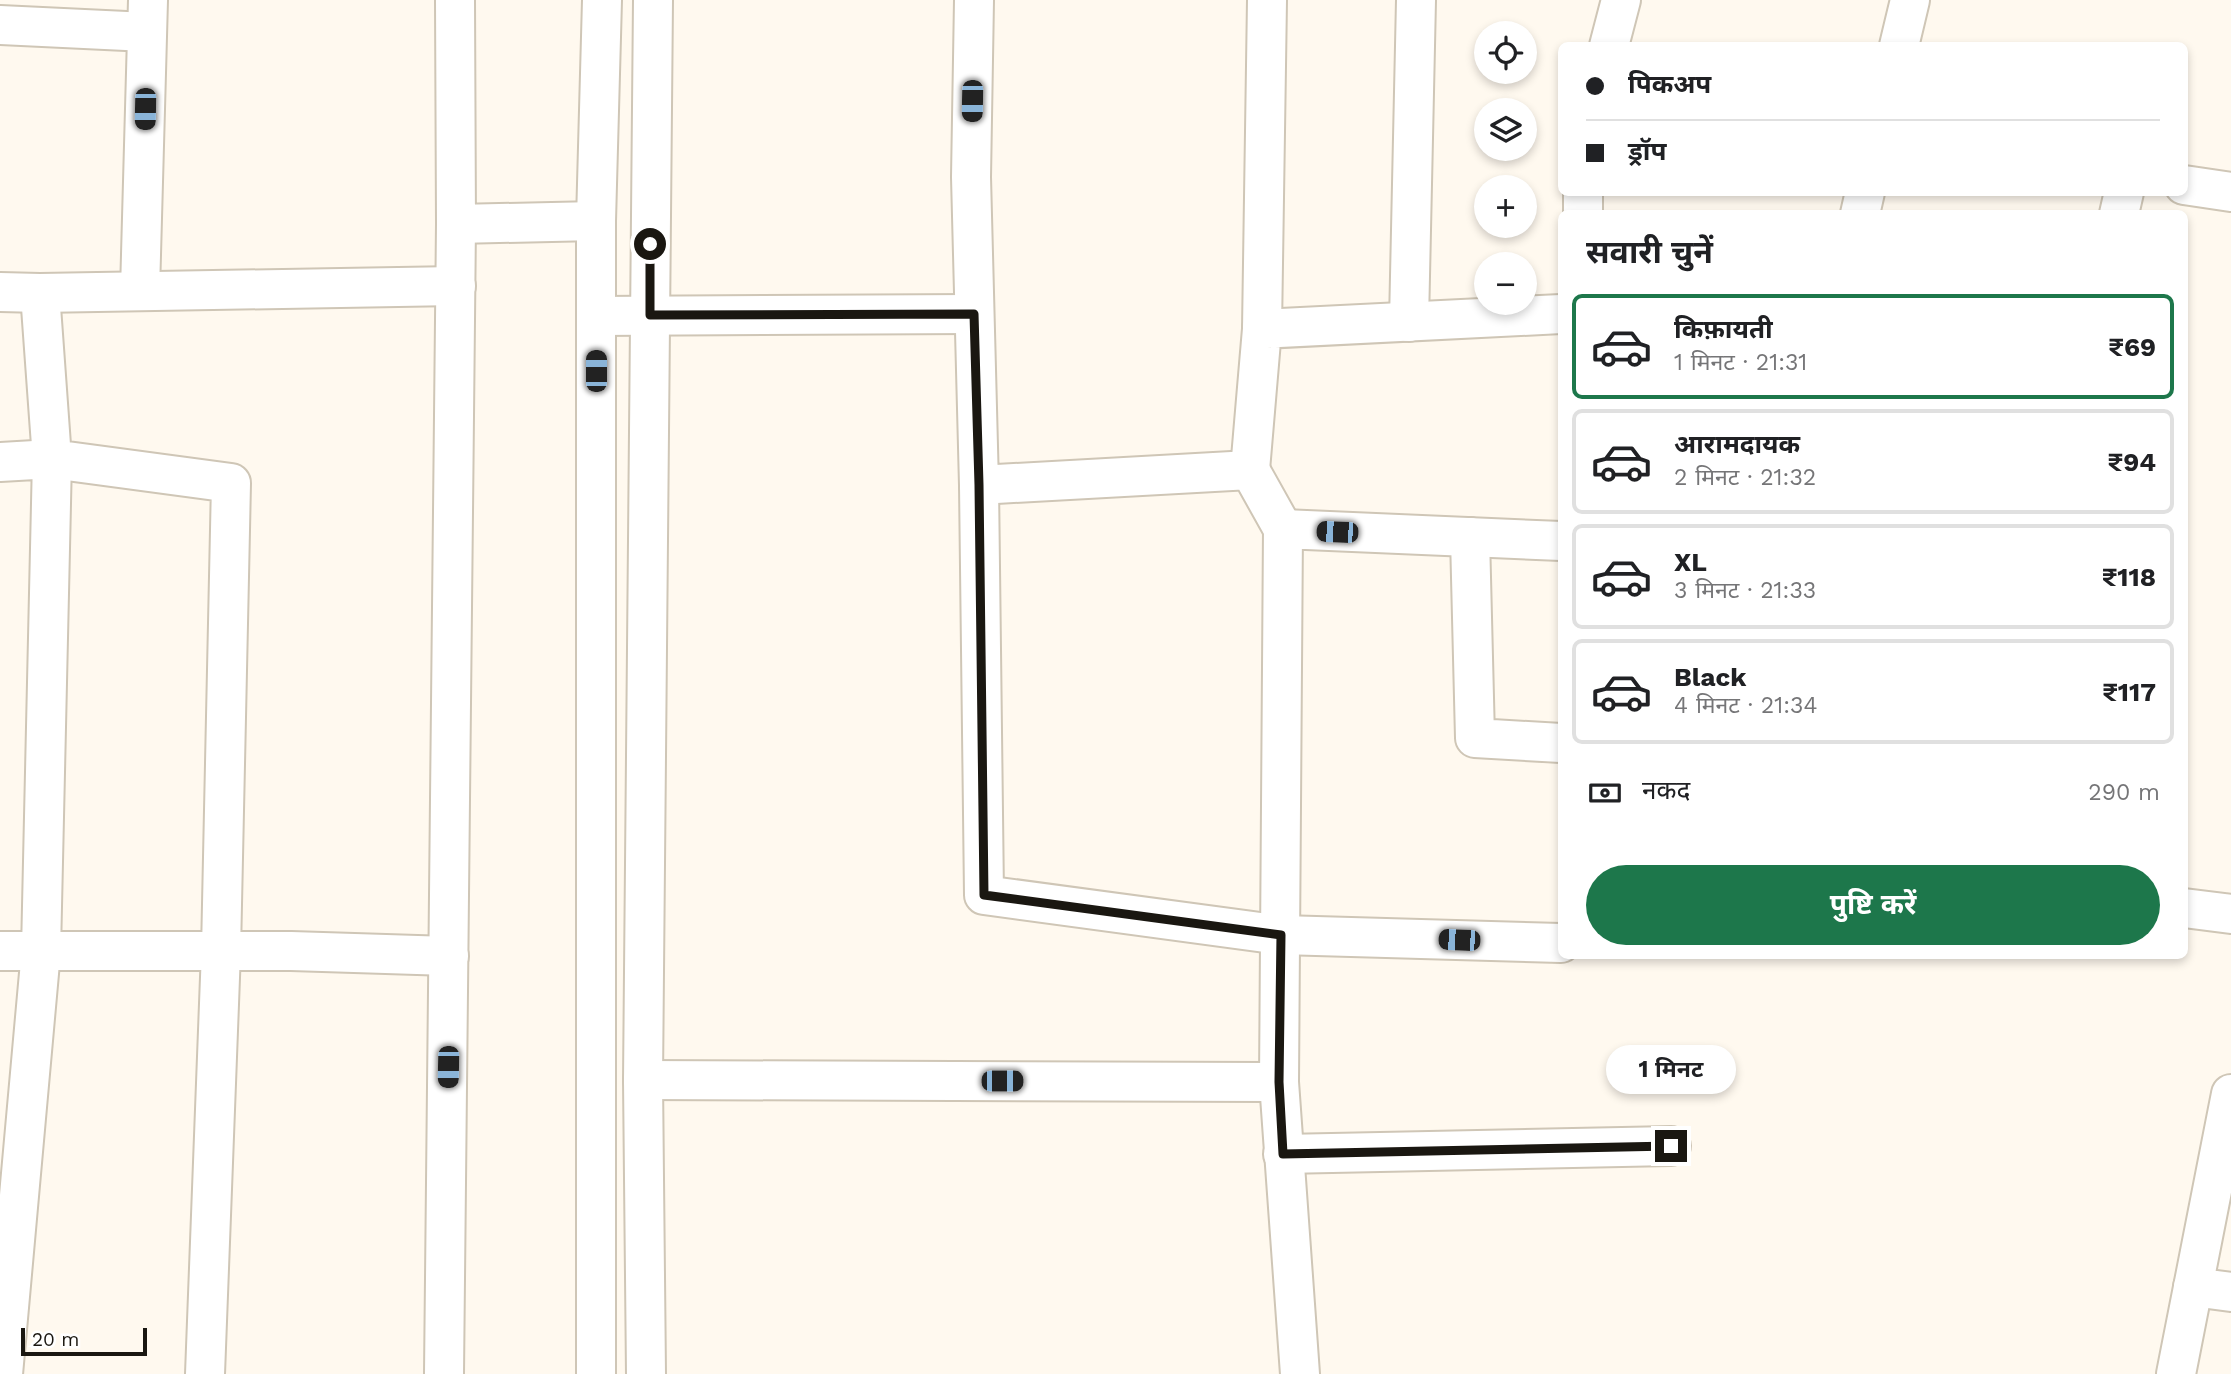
<!DOCTYPE html>
<html lang="hi">
<meta charset="utf-8">
<style>
:root{--surface:#fff;--page:#f6f6f6;--text:#202124;--muted:#757577;--line:#e0e0e0;--accent:#1d774b}
body{margin:0;font-family:"Work Sans","Noto Sans Devanagari",sans-serif;background:var(--page);color:var(--text);height:100vh;display:flex;flex-direction:column;font-size:26px;white-space:nowrap}
*{box-sizing:border-box;margin:0}
p{font-size:23px;color:var(--muted)}
.icon{flex:none;width:38px;height:38px;fill:none;stroke:currentColor;stroke-width:2;stroke-linecap:round;stroke-linejoin:round}
.map{position:relative;flex:1;overflow:hidden}
.details{position:absolute;left:1558px;top:210px;width:630px;height:749px;display:flex;flex-direction:column;background:var(--surface);border-radius:10px;box-shadow:0 4px 10px #0003}
.details>*{flex:none}
.hud{position:absolute;left:1558px;top:42px;width:630px;height:154px;border-radius:10px;box-shadow:0 4px 10px #0003;display:grid;align-content:center;height:154px;padding:0 28px;background:var(--surface)}
.controls{position:absolute;left:1474px;top:21px;display:grid;gap:14px}
.controls a{display:grid;place-items:center;width:63px;height:63px;border-radius:50%;background:var(--surface);box-shadow:0 4px 10px #0003;font-size:35px}
.scale{position:absolute;left:21px;bottom:18px;width:126px;box-sizing:border-box;padding-left:7px;border:4px solid #1a1711;border-top:0;font-size:19px;line-height:24px;white-space:nowrap;color:#1a1711;-webkit-text-stroke:5px #fff;paint-order:stroke}
.end{position:absolute;width:32px;height:32px;margin:-16px;border:9px solid #1a1711;background:#fff;box-shadow:0 0 0 4px #fff}
.from{border-radius:50%}
.bubble{position:absolute;height:49px;border-radius:24px;background:var(--surface);box-shadow:0 4px 10px #0003;font-size:23px;font-weight:700;line-height:49px;text-align:center}
.car{position:absolute;width:21px;height:42px;margin:-21px -10px;border-radius:9px;box-shadow:0 0 5px 2px #0007;background:linear-gradient(#222 24%,#8ab4d8 0 40%,#222 0 76%,#8ab4d8 0 86%,#222 0)}
.hud b{display:flex;align-items:center;gap:24px;height:66px;font-size:26px}
.hud b+b{border-top:2px solid var(--line)}
.hud i{width:18px;height:18px;background:var(--text)}
ul{padding:0;list-style:none}
li{display:flex;align-items:center;gap:21px;height:105px;margin:0 14px 10px;padding:0 14px;border:4px solid var(--line);border-radius:10px}
li div{flex:1}
li b{display:block;font-size:26px}
li em{font-style:normal;font-weight:700}
li.current{border-color:var(--accent)}
li>.icon{width:63px;height:63px;stroke-width:1.5}
h2{padding:0 28px;font-size:32px;line-height:84px}
.pay{display:flex;align-items:center;gap:18px;height:77px;padding:0 28px;font-size:26px}
.pay p{margin-inline-start:auto}
.primary-button{display:flex;gap:14px;margin-top:auto;padding:14px 28px}
.primary-button a{flex:1;height:80px;border-radius:42px;background:var(--accent);color:#fff;font-size:28px;font-weight:700;line-height:80px;text-align:center}
.map>svg:first-child{display:block}
.lines{fill:none;stroke-linecap:round;stroke-linejoin:round}
.minor-casing{stroke:#cfc6b6;stroke-width:42}
.major-casing{stroke:#cfc6b6;stroke-width:42}
.minor{stroke:#fff;stroke-width:38}
.major{stroke:#fff;stroke-width:38}
.route{stroke:#1a1711;stroke-width:9}
</style>
<div class="map">
<svg width="2231" height="1374" viewBox="0 0 2231 1374">
<rect width="100%" height="100%" fill="#fff9ef"/>
<g class="lines">
<defs>
<g id="minor">
<path d="M455,0L456,224L596,221"/>
<path d="M974,0L971,177L979,485L1250,470L1283,529"/>
<path d="M0,25L147,32"/>
<path d="M1609,46L1621,0"/>
<path d="M1899,46L1910,0"/>
<path d="M2184,185L2231,192"/>
<path d="M1583,192V214"/>
<path d="M1860,214L1865,192"/>
<path d="M2119,214L2124,192"/>
<path d="M140,291L148,0"/>
<path d="M0,292L40,293L456,286"/>
<path d="M40,293L52,459L231,483L221,951L205,1374"/>
<path d="M596,316L974,314"/>
<path d="M1409,322L1416,0"/>
<path d="M1262,329L1267,0"/>
<path d="M0,462L52,459L41,951L3,1374"/>
<path d="M1250,470L1262,329L1561,314"/>
<path d="M979,485L984,895L1281,935L1561,943"/>
<path d="M1470,537L1475,738L1561,743"/>
<path d="M2184,908L2231,914"/>
<path d="M0,951H291L449,956"/>
<path d="M643,1080L1279,1082"/>
<path d="M1283,1154L1671,1146"/>
<path d="M2193,1287L2231,1292"/>
<path d="M444,1374L456,224"/>
<path d="M1300,1374L1279,1082L1283,529L1561,541"/>
<path d="M2176,1374L2231,1094"/>
</g>
<g id="major">
<path d="M596,1374V221L602,0"/>
<path d="M646,1374L643,1080L653,0"/>
</g>
</defs>
<use href="#minor" class="minor-casing"/>
<use href="#major" class="major-casing"/>
<use href="#minor" class="minor"/>
<use href="#major" class="major"/>
</g>
<g class="lines">
<path class="route" d="M650,244V315L974,314L979,485L984,895L1281,935L1279,1082L1283,1154L1671,1146"/>
</g>
</svg>
<div class="controls">
<a><svg class="icon" aria-label="locate" viewBox="0 0 24 24"><circle cx="12" cy="12" r="6"/><path d="M12 2v4M12 18v4M2 12h4M18 12h4"/></svg></a>
<a><svg class="icon" aria-label="layers" viewBox="0 0 24 24"><path d="M12 4l9 5-9 5-9-5zM3 14l9 5 9-5"/></svg></a>
<a>+</a>
<a>−</a>
</div>
<div class="scale">20 m</div>
<i class="end from" style="left:650px;top:244px"></i>
<i class="end" style="left:1671px;top:1146px"></i>
<div class="bubble" style="left:1606px;top:1045px;width:130px">1 मिनट</div>
<i class="car" style="left:972px;top:101px;rotate:181deg"></i>
<i class="car" style="left:145px;top:109px;rotate:181deg"></i>
<i class="car" style="left:596px;top:371px;rotate:0deg"></i>
<i class="car" style="left:1337px;top:532px;rotate:272deg"></i>
<i class="car" style="left:1459px;top:940px;rotate:272deg"></i>
<i class="car" style="left:448px;top:1067px;rotate:181deg"></i>
<i class="car" style="left:1002px;top:1081px;rotate:90deg"></i>
<div class="hud">
<b><i class="from"></i>पिकअप</b>
<b><i></i>ड्रॉप</b>
</div>
<section class="details">
<h2>सवारी चुनें</h2>
<ul>
<li class="current"><svg class="icon" aria-label="car" viewBox="0 0 24 24"><path d="M5 17H2v-5l4-1 3-4h7l3 4 3 1v5h-3M9 17h6M6 11h13"/><circle cx="7" cy="17" r="2"/><circle cx="17" cy="17" r="2"/></svg><div><b>किफ़ायती</b><p>1 मिनट · 21:31</p></div><em>₹69</em></li>
<li><svg class="icon" aria-label="car" viewBox="0 0 24 24"><path d="M5 17H2v-5l4-1 3-4h7l3 4 3 1v5h-3M9 17h6M6 11h13"/><circle cx="7" cy="17" r="2"/><circle cx="17" cy="17" r="2"/></svg><div><b>आरामदायक</b><p>2 मिनट · 21:32</p></div><em>₹94</em></li>
<li><svg class="icon" aria-label="car" viewBox="0 0 24 24"><path d="M5 17H2v-5l4-1 3-4h7l3 4 3 1v5h-3M9 17h6M6 11h13"/><circle cx="7" cy="17" r="2"/><circle cx="17" cy="17" r="2"/></svg><div><b>XL</b><p>3 मिनट · 21:33</p></div><em>₹118</em></li>
<li><svg class="icon" aria-label="car" viewBox="0 0 24 24"><path d="M5 17H2v-5l4-1 3-4h7l3 4 3 1v5h-3M9 17h6M6 11h13"/><circle cx="7" cy="17" r="2"/><circle cx="17" cy="17" r="2"/></svg><div><b>Black</b><p>4 मिनट · 21:34</p></div><em>₹117</em></li>
</ul>
<div class="pay"><svg class="icon" aria-label="cash" viewBox="0 0 24 24"><path d="M3 7h18v10H3z"/><circle cx="12" cy="12" r="2"/></svg>नकद<p>290 m</p></div>
<div class="primary-button"><a>पुष्टि करें</a></div>
</section>
</div>
